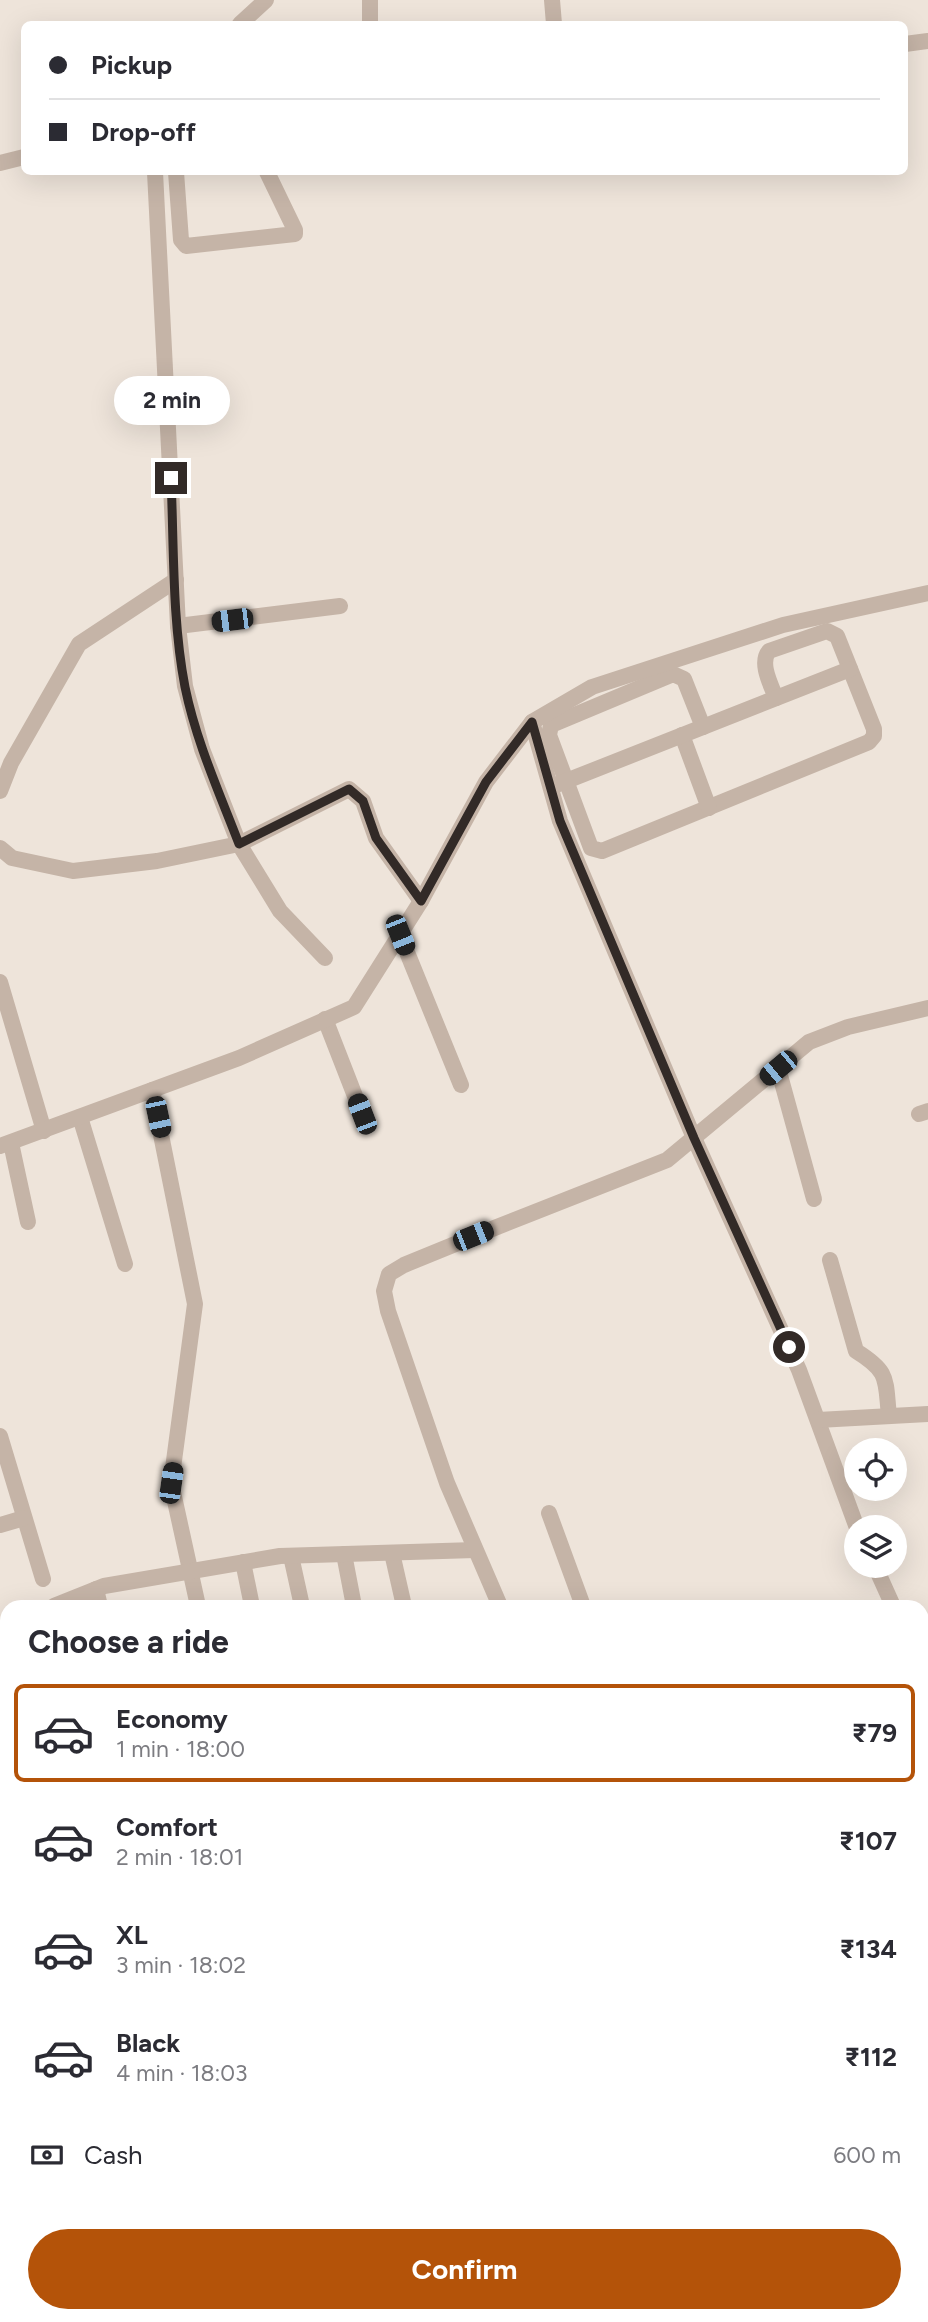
<!DOCTYPE html>
<meta charset="utf-8">
<style>
:root{--surface:#fff;--page:#f7f7f7;--text:#2b2b33;--muted:#7c7c81;--line:#e1e1e2;--accent:#b45309}
body{margin:0;font-family:Figtree,sans-serif;background:var(--page);color:var(--text);height:100vh;display:flex;flex-direction:column;font-size:26px;white-space:nowrap}
*{box-sizing:border-box;margin:0}
p{font-size:23px;color:var(--muted)}
.icon{flex:none;width:38px;height:38px;fill:none;stroke:currentColor;stroke-width:2;stroke-linecap:round;stroke-linejoin:round}
.map{position:relative;flex:1;overflow:hidden}
.panel{position:absolute;left:0px;top:1600px;width:929px;height:723px;display:flex;flex-direction:column;background:var(--surface);border-radius:21px 21px 0 0;box-shadow:0 7px 28px #0002}
.panel>*{flex:none}
.guide{position:absolute;left:21px;top:21px;width:887px;height:154px;border-radius:10px;box-shadow:0 7px 28px #0002;display:grid;align-content:center;height:154px;padding:0 28px;background:var(--surface)}
.tools{position:absolute;left:844px;top:1438px;display:grid;gap:14px}
.tools a{display:grid;place-items:center;width:63px;height:63px;border-radius:50%;background:var(--surface);box-shadow:0 7px 28px #0002;font-size:35px}
.end{position:absolute;width:32px;height:32px;margin:-16px;border:9px solid #322a27;background:#fff;box-shadow:0 0 0 4px #fff}
.from{border-radius:50%}
.bubble{position:absolute;height:49px;border-radius:24px;background:var(--surface);box-shadow:0 7px 28px #0002;font-size:23px;font-weight:700;line-height:49px;text-align:center}
.car{position:absolute;width:21px;height:42px;margin:-21px -10px;border-radius:9px;box-shadow:0 0 5px 2px #0007;background:linear-gradient(#222 24%,#8ab4d8 0 40%,#222 0 76%,#8ab4d8 0 86%,#222 0)}
.guide b{display:flex;align-items:center;gap:24px;height:66px;font-size:26px}
.guide b+b{border-top:2px solid var(--line)}
.guide i{width:18px;height:18px;background:var(--text)}
ul{padding:0;list-style:none}
li{display:flex;align-items:center;gap:21px;height:98px;margin:0 14px 10px;padding:0 14px;border:4px solid transparent;border-radius:10px}
li div{flex:1}
li b{display:block;font-size:26px}
li em{font-style:normal;font-weight:700}
li.current{border-color:var(--accent)}
li>.icon{width:63px;height:63px;stroke-width:1.5}
h2{padding:0 28px;font-size:32px;line-height:84px}
.pay{display:flex;align-items:center;gap:18px;height:77px;padding:0 28px;font-size:26px}
.pay p{margin-inline-start:auto}
.primary-button{display:flex;gap:14px;margin-top:auto;padding:14px 28px}
.primary-button a{flex:1;height:80px;border-radius:42px;background:var(--accent);color:#fff;font-size:28px;font-weight:700;line-height:80px;text-align:center}
.map>svg:first-child{display:block}
.lines{fill:none;stroke-linecap:round;stroke-linejoin:round}
.street{stroke:#c5b4a7;stroke-width:16}
.secondary{stroke:#988379;stroke-width:18}
.rail{stroke:#322a27;stroke-width:5;stroke-dasharray:2 5;stroke-linecap:butt}
.route{stroke:#322a27;stroke-width:9}
</style>
<div class="map">
<svg width="928" height="2322" viewBox="0 0 928 2322">
<rect width="100%" height="100%" fill="#eee4da"/>
<g class="lines">
<g class="street">
<path d="M370,0V24"/>
<path d="M552,0L554,24"/>
<path d="M240,24L266,0"/>
<path d="M905,44L928,41"/>
<path d="M0,163L24,157"/>
<path d="M155,172L178,626L185,686L202,749L239,844L280,911L325,958"/>
<path d="M176,172L181,240L186,246L295,234V230L267,172"/>
<path d="M178,626L340,606"/>
<path d="M532,722L560,821L694,1138L799,1370L857,1528"/>
<path d="M703,727L684,679L673,674L551,725L549,735L591,848L602,851L869,742L874,736V729L837,636L827,631L769,651C759,663 771,685 776,698"/>
<path d="M682,735L709,808"/>
<path d="M556,785L850,669"/>
<path d="M0,791L11,763L79,644L176,580"/>
<path d="M0,848L12,858L73,871L157,861L239,844L349,789L363,801L376,838L421,901"/>
<path d="M400,935L461,1085"/>
<path d="M0,982L44,1131"/>
<path d="M325,1019L362,1114"/>
<path d="M778,1068L814,1199"/>
<path d="M152,1090L195,1304L171,1483L198,1606"/>
<path d="M919,1114L928,1111"/>
<path d="M80,1117L125,1264"/>
<path d="M11,1143L28,1222"/>
<path d="M0,1146L239,1058L354,1007L421,901L486,782L532,722L592,687L783,625L928,593"/>
<path d="M830,1260L856,1351C890,1372 885,1379 889,1416"/>
<path d="M818,1420L928,1414"/>
<path d="M0,1436L43,1579"/>
<path d="M549,1513L583,1606"/>
<path d="M0,1525L24,1518"/>
<path d="M392,1553L404,1606"/>
<path d="M344,1554L354,1606"/>
<path d="M291,1556L302,1606"/>
<path d="M243,1562L252,1606"/>
<path d="M875,1566L893,1606"/>
<path d="M96,1589L100,1606"/>
<path d="M54,1606L104,1586L280,1556L475,1550"/>
<path d="M500,1606L447,1483L388,1311L384,1291L389,1274L404,1265L497,1227L667,1160L809,1042L848,1027L928,1008"/>
<path d="M2,1630L7,1655"/>
<path d="M922,1668L928,1679"/>
<path d="M0,1741L7,1739"/>
<path d="M0,1860L7,1868"/>
<path d="M922,1921L928,1918"/>
<path d="M0,2124L7,2117"/>
<path d="M0,2296L7,2305"/>
<path d="M14,2315L19,2322"/>
<path d="M414,2315L420,2322"/>
<path d="M647,2315L649,2322"/>
<path d="M755,2315L759,2322"/>
<path d="M860,2315L864,2322"/>
<path d="M72,2322L81,2315"/>
<path d="M191,2322L200,2315"/>
</g>
<g class="secondary">
<path d="M0,2065L7,2072"/>
<path d="M229,2315L235,2322"/>
</g>
<g class="rail">
<path d="M0,1946L7,1953"/>
<path d="M0,1975L7,1982"/>
<path d="M317,2315L323,2322"/>
<path d="M338,2315L345,2322"/>
</g>
</g>
<g class="lines">
<path class="route" d="M171,478C174,546 172,620 185,687C196,741 219,792 239,844L349,789L363,801L376,838L421,901L486,782L532,722L560,821L694,1138L789,1347"/>
</g>
</svg>
<div class="tools">
<a><svg class="icon" aria-label="locate" viewBox="0 0 24 24"><circle cx="12" cy="12" r="6"/><path d="M12 2v4M12 18v4M2 12h4M18 12h4"/></svg></a>
<a><svg class="icon" aria-label="layers" viewBox="0 0 24 24"><path d="M12 4l9 5-9 5-9-5zM3 14l9 5 9-5"/></svg></a>
</div>
<i class="end from" style="left:789px;top:1347px"></i>
<i class="end" style="left:171px;top:478px"></i>
<div class="bubble" style="left:114px;top:376px;width:116px">2 min</div>
<i class="car" style="left:232px;top:620px;rotate:263deg"></i>
<i class="car" style="left:400px;top:935px;rotate:158deg"></i>
<i class="car" style="left:778px;top:1068px;rotate:230deg"></i>
<i class="car" style="left:362px;top:1114px;rotate:339deg"></i>
<i class="car" style="left:158px;top:1117px;rotate:168deg"></i>
<i class="car" style="left:473px;top:1236px;rotate:68deg"></i>
<i class="car" style="left:171px;top:1483px;rotate:8deg"></i>
<div class="guide">
<b><i class="from"></i>Pickup</b>
<b><i></i>Drop-off</b>
</div>
<section class="panel">
<h2>Choose a ride</h2>
<ul>
<li class="current"><svg class="icon" aria-label="car" viewBox="0 0 24 24"><path d="M5 17H2v-5l4-1 3-4h7l3 4 3 1v5h-3M9 17h6M6 11h13"/><circle cx="7" cy="17" r="2"/><circle cx="17" cy="17" r="2"/></svg><div><b>Economy</b><p>1 min · 18:00</p></div><em>₹79</em></li>
<li><svg class="icon" aria-label="car" viewBox="0 0 24 24"><path d="M5 17H2v-5l4-1 3-4h7l3 4 3 1v5h-3M9 17h6M6 11h13"/><circle cx="7" cy="17" r="2"/><circle cx="17" cy="17" r="2"/></svg><div><b>Comfort</b><p>2 min · 18:01</p></div><em>₹107</em></li>
<li><svg class="icon" aria-label="car" viewBox="0 0 24 24"><path d="M5 17H2v-5l4-1 3-4h7l3 4 3 1v5h-3M9 17h6M6 11h13"/><circle cx="7" cy="17" r="2"/><circle cx="17" cy="17" r="2"/></svg><div><b>XL</b><p>3 min · 18:02</p></div><em>₹134</em></li>
<li><svg class="icon" aria-label="car" viewBox="0 0 24 24"><path d="M5 17H2v-5l4-1 3-4h7l3 4 3 1v5h-3M9 17h6M6 11h13"/><circle cx="7" cy="17" r="2"/><circle cx="17" cy="17" r="2"/></svg><div><b>Black</b><p>4 min · 18:03</p></div><em>₹112</em></li>
</ul>
<div class="pay"><svg class="icon" aria-label="cash" viewBox="0 0 24 24"><path d="M3 7h18v10H3z"/><circle cx="12" cy="12" r="2"/></svg>Cash<p>600 m</p></div>
<div class="primary-button"><a>Confirm</a></div>
</section>
</div>
